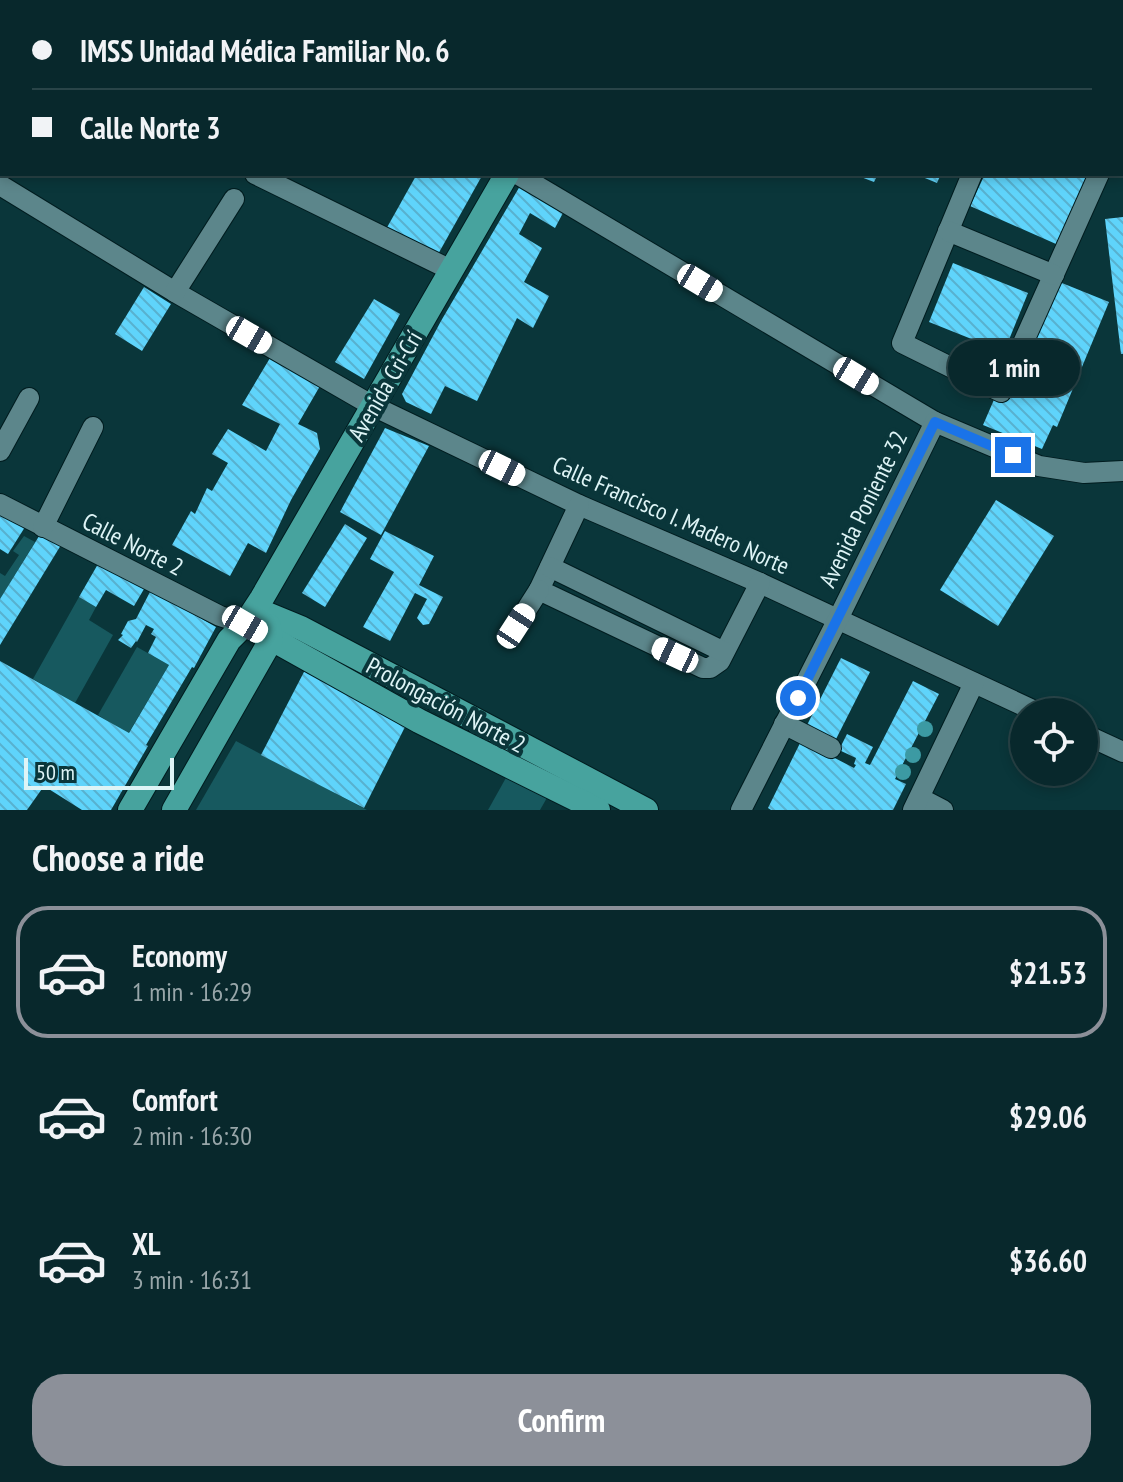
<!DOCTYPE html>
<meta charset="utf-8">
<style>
:root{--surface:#08282c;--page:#163438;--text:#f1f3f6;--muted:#98a6a9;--line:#294448;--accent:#8c9099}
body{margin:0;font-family:"PT Sans Narrow",sans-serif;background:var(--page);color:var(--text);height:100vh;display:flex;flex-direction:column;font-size:30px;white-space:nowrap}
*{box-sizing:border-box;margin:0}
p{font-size:26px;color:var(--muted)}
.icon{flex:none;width:44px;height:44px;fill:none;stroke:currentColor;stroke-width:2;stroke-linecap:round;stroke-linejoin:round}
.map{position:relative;height:810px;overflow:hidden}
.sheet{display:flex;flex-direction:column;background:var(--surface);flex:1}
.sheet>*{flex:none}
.hud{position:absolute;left:0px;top:0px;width:1124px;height:176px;box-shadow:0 4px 12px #0003,0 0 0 2px var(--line);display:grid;align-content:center;height:176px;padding:0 32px;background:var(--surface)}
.fabs{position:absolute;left:1010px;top:698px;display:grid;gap:16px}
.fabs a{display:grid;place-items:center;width:88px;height:88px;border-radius:50%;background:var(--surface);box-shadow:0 4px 12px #0003,0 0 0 2px var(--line);font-size:40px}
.scale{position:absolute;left:24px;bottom:20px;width:150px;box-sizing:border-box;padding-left:8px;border:4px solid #def4f6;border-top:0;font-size:22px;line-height:28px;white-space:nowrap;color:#def4f6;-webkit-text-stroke:6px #0a363a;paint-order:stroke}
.end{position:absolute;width:36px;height:36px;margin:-18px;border:10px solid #1a73e8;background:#fff;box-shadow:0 0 0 4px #fff}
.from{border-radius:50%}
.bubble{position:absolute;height:56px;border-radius:28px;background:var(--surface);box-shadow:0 4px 12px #0003,0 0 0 2px var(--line);font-size:26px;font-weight:700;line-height:56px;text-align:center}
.car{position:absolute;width:24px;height:48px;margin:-24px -12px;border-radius:10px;box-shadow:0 0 6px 2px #0007;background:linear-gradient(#fff 24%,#345 0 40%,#fff 0 76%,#345 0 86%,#fff 0)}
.hud b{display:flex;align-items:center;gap:28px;height:76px;font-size:30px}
.hud b+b{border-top:2px solid var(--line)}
.hud i{width:20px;height:20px;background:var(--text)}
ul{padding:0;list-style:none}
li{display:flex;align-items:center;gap:24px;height:132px;margin:0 16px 12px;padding:0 16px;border:4px solid transparent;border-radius:32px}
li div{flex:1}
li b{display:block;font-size:30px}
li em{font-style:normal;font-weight:700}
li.active{border-color:var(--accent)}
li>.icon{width:72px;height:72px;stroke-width:1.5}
h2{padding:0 32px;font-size:36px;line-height:96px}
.cta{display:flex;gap:16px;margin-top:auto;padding:16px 32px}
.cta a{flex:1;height:92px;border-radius:32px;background:var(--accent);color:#fff;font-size:32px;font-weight:700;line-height:92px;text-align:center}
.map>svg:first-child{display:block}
.green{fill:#17595f}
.building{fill:url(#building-back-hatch)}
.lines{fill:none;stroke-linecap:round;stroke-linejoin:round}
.minor-casing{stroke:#001c1f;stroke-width:22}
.major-casing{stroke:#001c1f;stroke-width:26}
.path{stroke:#618487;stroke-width:4;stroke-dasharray:6 6;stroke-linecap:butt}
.minor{stroke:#5c868b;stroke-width:20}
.major{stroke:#47a39e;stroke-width:24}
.tree{fill:#3c9aa3}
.route{stroke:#1a73e8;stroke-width:10}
.labels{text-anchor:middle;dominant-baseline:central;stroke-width:8;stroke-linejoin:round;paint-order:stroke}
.street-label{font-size:24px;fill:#def4f6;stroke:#0a363a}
</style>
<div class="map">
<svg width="1123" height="810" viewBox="0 0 1123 810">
<defs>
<pattern id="building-back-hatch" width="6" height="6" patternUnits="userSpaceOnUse" patternTransform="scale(2)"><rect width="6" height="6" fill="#5fd4fb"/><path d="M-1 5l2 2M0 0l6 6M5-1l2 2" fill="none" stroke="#58b1cf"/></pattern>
</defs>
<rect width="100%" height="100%" fill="#0a363a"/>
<g class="green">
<path d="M24,536L35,542L0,599V573L5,576L19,555L13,551Z"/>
<path d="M79,597L96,607L89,620L113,635L75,703L33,679Z"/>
<path d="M137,647L169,665L128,734L98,715Z"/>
<path d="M236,741L367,810H196Z"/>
<path d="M507,776L548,796L540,810H488Z"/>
</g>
<g class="building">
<path d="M417,174H483L437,256L385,231Z"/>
<path d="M853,174H878L874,182Z"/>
<path d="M915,174H941L937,183Z"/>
<path d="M985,174H1088L1056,244L970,206Z"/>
<path d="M520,186L564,211L555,228L530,213L519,234L542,248L524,282L549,296L533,328L517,318L477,401L445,386L431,414L406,402L402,394L441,321Z"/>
<path d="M1123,217V354H1121L1105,219Z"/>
<path d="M953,263L1028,293L1004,352L929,322Z"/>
<path d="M1057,281L1109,302L1057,427L1053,425L1042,449L983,425L996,395L1007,400Z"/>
<path d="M144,287L171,304L142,351L115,334Z"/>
<path d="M374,299L400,314L364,379L335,362Z"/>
<path d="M270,358L320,386L298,424L317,433L320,449L291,500L266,553L248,543L230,576L172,545L191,511L195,514L207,488L212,491L228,463L212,454L228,429L266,451L280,424L242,405Z"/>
<path d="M385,428L429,446L381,535L340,512Z"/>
<path d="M996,500L1054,536L998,626L940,590Z"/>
<path d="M0,513L25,527L8,554L0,549Z"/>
<path d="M345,524L367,538L325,607L302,593Z"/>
<path d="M385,531L434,556L419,585L443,597L429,624L423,625L417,618L427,599L415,593L390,641L363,627L394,572L370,559Z"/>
<path d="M41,533L61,545L0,645V599Z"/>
<path d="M98,564L144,589L134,606L106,590L96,607L79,597Z"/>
<path d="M151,590L216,627L194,668L192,667L146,745L148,746L111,810H82L44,786L27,810H0V661L129,733L169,665L148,653L156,637L151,634L154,629L146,625L137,642L136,641L131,648L118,640L123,635L121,634L128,621L136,619Z"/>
<path d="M841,658L870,672L833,745L804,731Z"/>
<path d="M305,670L407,723L364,808L261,755Z"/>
<path d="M913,681L939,694L895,779L906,784L893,810H771L768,808L803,737L829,755L854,768L856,765L854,764L856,758L839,750L847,734L873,747L865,763L870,765Z"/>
</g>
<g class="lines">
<defs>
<g id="minor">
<path d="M221,0L225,2"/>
<path d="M791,0L794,2"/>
<path d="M962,0L966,2"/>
<path d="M96,2L98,0"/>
<path d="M1038,2L1039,0"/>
<path d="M1122,80L1123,81"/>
<path d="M1122,140L1123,141"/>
<path d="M0,159L2,156"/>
<path d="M255,174L451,270"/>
<path d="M517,174L935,422L1039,466L1084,473L1123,471"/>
<path d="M972,174L902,343L1001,392L1099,174"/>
<path d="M0,185L175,292L373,406L579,505L760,583L1037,712"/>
<path d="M948,231L1054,275"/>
<path d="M175,292L234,199"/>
<path d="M0,451L29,398"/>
<path d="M0,504L220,616L245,624"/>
<path d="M579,505L539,590L703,668H710L720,661L760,583"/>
<path d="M43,527L93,427"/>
<path d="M550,567L724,652"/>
<path d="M516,626L539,590"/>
<path d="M784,724L831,748"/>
<path d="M1084,734L1123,752"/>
<path d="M920,798L943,810"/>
<path d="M741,810L838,619L935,422"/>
<path d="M913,810L974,683"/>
</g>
<g id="major">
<path d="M611,2L612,0"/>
<path d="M245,624L267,614L301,628L646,810"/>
<path d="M245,624L419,721L598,810"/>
<path d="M130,810L229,640L245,624L262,598L507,174"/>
<path d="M174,810L271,640L269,626"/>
</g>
</defs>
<use href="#minor" class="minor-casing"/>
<use href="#major" class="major-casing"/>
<path class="path" d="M0,61L2,62"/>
<use href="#minor" class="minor"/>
<use href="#major" class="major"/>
</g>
<g class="tree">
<circle cx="925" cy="729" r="8"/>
<circle cx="913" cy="755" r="8"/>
<circle cx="903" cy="772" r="8"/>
</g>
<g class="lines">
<path class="route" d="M798,698L935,422L1013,455"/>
</g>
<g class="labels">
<g class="street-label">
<text transform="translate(385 386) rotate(-60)">Avenida Cri-Crí</text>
<text transform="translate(863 509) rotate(-64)">Avenida Poniente 32</text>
<text transform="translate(671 515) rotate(24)">Calle Francisco I. Madero Norte</text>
<text transform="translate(133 544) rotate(27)">Calle Norte 2</text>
<text transform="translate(446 705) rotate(28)">Prolongación Norte 2</text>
</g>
</g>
</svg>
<div class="fabs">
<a><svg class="icon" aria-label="locate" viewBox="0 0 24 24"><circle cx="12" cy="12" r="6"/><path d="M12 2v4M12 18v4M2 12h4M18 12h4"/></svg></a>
</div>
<div class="scale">50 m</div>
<i class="end from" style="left:798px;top:698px"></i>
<i class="end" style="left:1013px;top:455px"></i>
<div class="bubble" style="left:948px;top:340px;width:132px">1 min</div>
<i class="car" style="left:700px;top:283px;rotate:121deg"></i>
<i class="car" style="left:249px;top:335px;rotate:120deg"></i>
<i class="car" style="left:856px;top:376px;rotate:121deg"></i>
<i class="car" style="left:502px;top:468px;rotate:116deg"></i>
<i class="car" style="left:245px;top:624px;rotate:120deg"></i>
<i class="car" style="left:516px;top:626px;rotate:33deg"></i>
<i class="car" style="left:675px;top:655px;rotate:295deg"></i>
<div class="hud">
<b><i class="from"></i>IMSS Unidad Médica Familiar No. 6</b>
<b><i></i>Calle Norte 3</b>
</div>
</div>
<section class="sheet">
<h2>Choose a ride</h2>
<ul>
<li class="active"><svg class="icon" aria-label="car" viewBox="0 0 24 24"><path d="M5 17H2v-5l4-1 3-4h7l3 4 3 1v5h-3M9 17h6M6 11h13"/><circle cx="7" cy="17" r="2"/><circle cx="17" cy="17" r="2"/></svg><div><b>Economy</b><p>1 min · 16:29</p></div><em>$21.53</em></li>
<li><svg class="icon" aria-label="car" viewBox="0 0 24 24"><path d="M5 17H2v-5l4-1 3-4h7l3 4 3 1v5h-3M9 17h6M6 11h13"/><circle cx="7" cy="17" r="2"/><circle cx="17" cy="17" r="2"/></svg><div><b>Comfort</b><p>2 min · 16:30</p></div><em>$29.06</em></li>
<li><svg class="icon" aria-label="car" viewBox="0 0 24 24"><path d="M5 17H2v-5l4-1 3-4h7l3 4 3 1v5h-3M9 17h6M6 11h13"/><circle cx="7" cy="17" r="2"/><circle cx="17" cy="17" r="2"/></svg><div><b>XL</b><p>3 min · 16:31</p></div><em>$36.60</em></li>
</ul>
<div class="cta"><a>Confirm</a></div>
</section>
